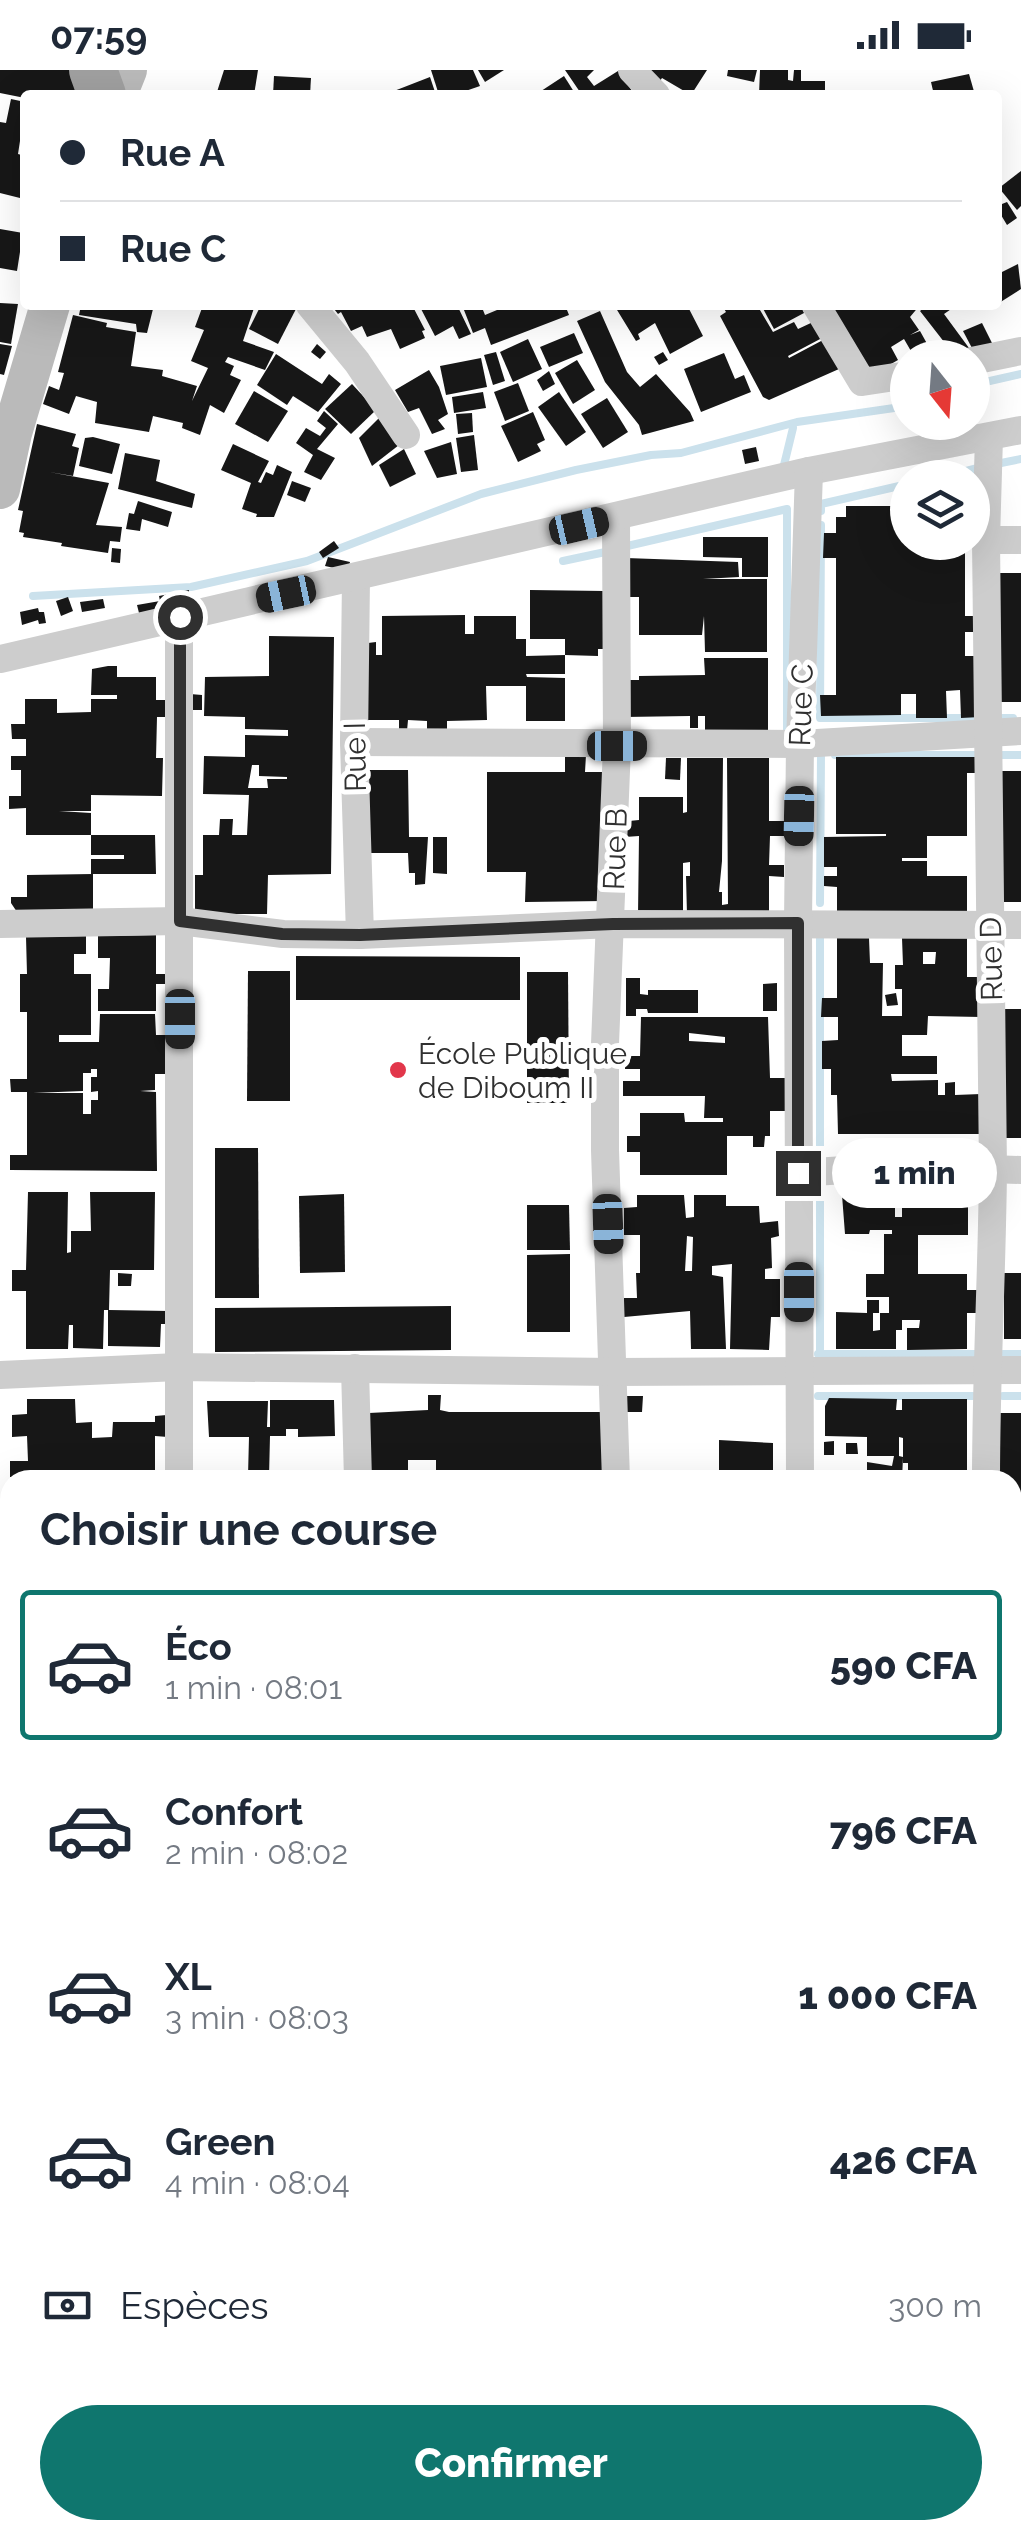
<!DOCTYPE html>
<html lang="fr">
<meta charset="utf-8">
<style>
:root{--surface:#fff;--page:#f2f2f3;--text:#1f2937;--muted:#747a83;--line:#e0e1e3;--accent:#0f766e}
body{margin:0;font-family:Raleway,sans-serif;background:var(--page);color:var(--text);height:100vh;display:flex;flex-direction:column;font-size:38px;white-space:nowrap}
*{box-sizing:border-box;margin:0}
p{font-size:32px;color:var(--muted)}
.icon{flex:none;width:55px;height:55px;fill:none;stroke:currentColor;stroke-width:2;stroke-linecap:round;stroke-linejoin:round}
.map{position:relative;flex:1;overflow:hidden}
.details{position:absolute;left:0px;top:1400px;width:1022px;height:1070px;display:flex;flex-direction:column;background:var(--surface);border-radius:30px 30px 0 0;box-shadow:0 10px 40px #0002}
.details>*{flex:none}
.hud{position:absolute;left:20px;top:20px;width:982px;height:220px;border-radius:10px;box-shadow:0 10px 40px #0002;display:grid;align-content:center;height:220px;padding:0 40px;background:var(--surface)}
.needle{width:65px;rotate:163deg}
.tools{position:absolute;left:890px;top:270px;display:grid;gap:20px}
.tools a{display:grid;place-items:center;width:100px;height:100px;border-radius:50%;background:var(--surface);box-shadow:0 10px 40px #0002;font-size:50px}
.end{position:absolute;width:45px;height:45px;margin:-22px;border:12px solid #303030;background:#fff;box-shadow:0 0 0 5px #fff}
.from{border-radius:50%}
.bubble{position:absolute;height:70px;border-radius:35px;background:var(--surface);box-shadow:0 10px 40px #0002;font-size:32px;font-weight:800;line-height:70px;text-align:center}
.car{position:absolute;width:30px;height:60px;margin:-30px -15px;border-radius:12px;box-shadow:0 0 8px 2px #0007;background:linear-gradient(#222 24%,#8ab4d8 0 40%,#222 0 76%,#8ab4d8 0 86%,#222 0)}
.hud b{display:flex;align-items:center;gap:35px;height:95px;font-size:38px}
.hud b+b{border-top:2px solid var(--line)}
.hud i{width:25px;height:25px;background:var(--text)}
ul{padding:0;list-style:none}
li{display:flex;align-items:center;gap:30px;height:150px;margin:0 20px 15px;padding:0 20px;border:5px solid transparent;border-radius:10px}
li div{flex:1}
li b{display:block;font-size:38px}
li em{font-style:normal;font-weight:800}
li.selected{border-color:var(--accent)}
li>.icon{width:90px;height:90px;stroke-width:1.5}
h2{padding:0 40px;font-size:45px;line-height:120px}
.pay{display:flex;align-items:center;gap:25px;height:110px;padding:0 40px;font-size:38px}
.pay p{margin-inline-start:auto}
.cta{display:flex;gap:20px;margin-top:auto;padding:20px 40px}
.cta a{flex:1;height:115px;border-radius:60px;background:var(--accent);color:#fff;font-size:40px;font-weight:800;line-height:115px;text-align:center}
.status{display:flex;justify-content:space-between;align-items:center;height:70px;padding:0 50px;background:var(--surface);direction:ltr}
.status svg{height:28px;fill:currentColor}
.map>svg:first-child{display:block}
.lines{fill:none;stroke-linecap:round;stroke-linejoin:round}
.stream{stroke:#cbe1ec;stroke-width:8}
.building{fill:#171717;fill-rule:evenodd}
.minor{stroke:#cdcdcd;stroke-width:28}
.secondary{stroke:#bababa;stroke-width:40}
.trunk{stroke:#a0a0a0;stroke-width:48}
.route{stroke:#303030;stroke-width:12}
.poi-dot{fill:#e2374b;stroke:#fff;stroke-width:4}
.labels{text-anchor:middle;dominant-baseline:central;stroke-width:10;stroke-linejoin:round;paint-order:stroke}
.street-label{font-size:30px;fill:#303030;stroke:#fff}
.poi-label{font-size:30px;fill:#303030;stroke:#fff;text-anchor:start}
</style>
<div class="status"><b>07:59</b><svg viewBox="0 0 49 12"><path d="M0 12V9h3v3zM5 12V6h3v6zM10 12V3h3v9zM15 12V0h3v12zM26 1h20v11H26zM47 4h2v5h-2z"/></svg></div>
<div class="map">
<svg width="1021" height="2470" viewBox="0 0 1021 2470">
<rect width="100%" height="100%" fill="#fff"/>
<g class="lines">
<g class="stream">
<path d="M972,315L1021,304"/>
<path d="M996,394L1021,389"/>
<path d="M784,395L793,358"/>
<path d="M938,408L982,397"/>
<path d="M821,441V434L908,414"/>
<path d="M821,455L820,648H1013"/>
<path d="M623,477L787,439V667"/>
<path d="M563,491L610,481"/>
<path d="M33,526L191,517L307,491L481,424L576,400L651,385L681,383L797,352L908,336"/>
<path d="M835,685H981"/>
<path d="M999,685H1021"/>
<path d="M820,833L821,684"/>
<path d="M820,861V1089"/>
<path d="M820,1107V1283"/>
<path d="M818,1284H984"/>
<path d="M1003,1284H1021"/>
<path d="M818,1326H973"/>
<path d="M1003,1326H1021"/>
<path d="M8,1882L10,1924"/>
<path d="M1012,1924H1021"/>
<path d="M1012,1958H1021"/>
<path d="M10,2001V1972"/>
<path d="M9,2140L10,2167"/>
<path d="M209,2460L232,2470"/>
<path d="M820,2460V2470"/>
<path d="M784,2470V2460"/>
</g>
</g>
<g class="building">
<path d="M0,0H86L80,25H25V28L0,23Z"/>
<path d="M224,0H258L254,25H216Z"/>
<path d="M431,0H473L480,16L454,25H439Z"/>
<path d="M478,0H504L485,12Z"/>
<path d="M565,0H594L587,7L594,16L618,1L635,25H582Z"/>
<path d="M643,0H707L691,25L662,8L658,14Z"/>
<path d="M728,0H757L754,12L727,6Z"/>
<path d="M760,0H788V10L793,11L794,0H801V11H825V25H759Z"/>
<path d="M969,4L975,25H934L931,12Z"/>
<path d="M274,6L311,8L310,25H273Z"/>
<path d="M564,6L576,25H535Z"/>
<path d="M430,7L436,25H395L394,21Z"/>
<path d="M11,29L25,32V72L20,71L18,84L25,86V114L20,128L0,123V52L6,53Z"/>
<path d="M1021,101V136L1017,140L999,118Z"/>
<path d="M998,125L1002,134L1007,132L1017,148L1007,155L998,140Z"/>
<path d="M0,159L23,163L17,201L0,198Z"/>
<path d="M1018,194L1021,219L999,233L998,204Z"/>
<path d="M0,233L18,234L11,274L0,272Z"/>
<path d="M81,235H154L147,263L137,262L136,254L79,245Z"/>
<path d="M195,235H245L254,238L243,271L274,282L265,300L228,287L225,292L234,296L230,305L241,310L224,343L210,335L200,365L182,358L183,353L153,346L149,362L95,353L97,332L76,326L69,344L43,334L49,316L59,320L64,303L58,302L73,245L107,253L106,257L136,262L131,296L163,300L162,306L197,316L192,331L208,298L191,291L204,260L195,257L202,238Z"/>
<path d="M261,235H298L278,274L249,259Z"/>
<path d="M331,235H412L425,260L422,261L425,268L400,279L391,259L367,267L362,256L351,261L341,242L338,244Z"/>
<path d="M419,235H457L471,264L459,269L453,256L435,266Z"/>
<path d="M462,235H481L485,245L509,235H549L551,239L565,235L569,245L491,275L485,258L473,263Z"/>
<path d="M614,235H687L703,266L670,284L655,253L638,264L640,269L636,271Z"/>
<path d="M712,235H757L773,262L794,252L798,259L813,252L822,268L788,286L789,288L823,270L839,299L769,330L763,327L720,246L726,242L723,237L714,240Z"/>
<path d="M761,235H800L804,243L774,259Z"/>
<path d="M827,235H878L880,238L902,235L905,240V235H920L910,247L919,260L910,265L920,261L935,288H915L904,269L891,277L898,290L870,306Z"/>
<path d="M927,235H957L944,244L969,278L955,286L920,241Z"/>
<path d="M600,241L627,302L640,317L656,304L690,342L694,351L642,365L639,355L605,312L577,251Z"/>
<path d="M982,253L992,273L973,280L963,261Z"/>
<path d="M574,263L583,283L549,297L540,277Z"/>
<path d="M528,269L542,299L513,312L500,282Z"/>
<path d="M0,274L12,276L4,305L0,304Z"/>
<path d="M317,274L326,282L320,289L311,282Z"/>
<path d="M496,282L505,311L493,315L484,285Z"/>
<path d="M663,282L668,290L659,295L654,287Z"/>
<path d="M724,283L735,309L744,305L751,322L701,342L684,299Z"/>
<path d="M276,284L322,314L329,304L341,314L318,342L293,326L287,335L257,315Z"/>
<path d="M481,288L487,317L446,325L440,296Z"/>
<path d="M577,290L595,320L573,334L555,303Z"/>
<path d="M429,300L439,317L448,344L438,350L445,359L432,364L419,338L408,342L395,320Z"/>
<path d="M549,301L555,314L543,321L537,310Z"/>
<path d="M518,313L529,341L505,351L494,322Z"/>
<path d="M352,314L376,340L351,364L325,339Z"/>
<path d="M254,321L288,341L268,372L235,354Z"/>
<path d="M483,322L486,338L454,343L452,327Z"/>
<path d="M559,322L586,362L566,376L538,337Z"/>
<path d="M607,328L628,362L603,378L581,344Z"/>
<path d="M324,341L338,354L317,379L335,388L321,410L304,402L313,385L296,373L306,358L320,366L326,358L317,351Z"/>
<path d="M533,342L545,370L537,374L541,381L518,392L501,356Z"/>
<path d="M472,343L473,362L458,364L456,344Z"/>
<path d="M383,344L399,375L372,396L359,368Z"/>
<path d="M37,354L76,364L72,376L79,378L73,406L49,402L109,413L96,455L122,457L120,472L110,471L108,483L61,476L62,473L23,467L24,463L19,462L23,441L18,440Z"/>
<path d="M474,365L478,400L461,402L456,368Z"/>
<path d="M93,367L120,374L112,404L79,396L85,368Z"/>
<path d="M451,372L457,404L437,408L424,381Z"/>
<path d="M233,374L269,391L258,412L261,413L266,402L273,405L277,395L292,402L274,447H256L257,444L242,439L251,413L221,400Z"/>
<path d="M756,377L759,391L745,394L742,380Z"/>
<path d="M404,379L416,404L390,417L379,395Z"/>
<path d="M125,383L160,390L156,411L195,424L192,438L118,419Z"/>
<path d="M292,411L311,418L305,432L287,425Z"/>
<path d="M901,428H908V472H965V546H980V562H965V586H980V647L961,648L960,620L946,621L947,648H916V624H901V645L821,646L820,625H836V488H823L824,463H836V447H846V436H895L896,447H901Z"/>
<path d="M138,431L172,442L168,457L142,449L140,461L126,459L129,443L134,444Z"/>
<path d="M703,467H768V507H742V488L703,487Z"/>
<path d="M334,471L339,478L323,488L319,482Z"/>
<path d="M112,478L121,479L120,493L111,492Z"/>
<path d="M328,487L350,492L348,501L325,496Z"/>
<path d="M626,488L738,492L739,507L703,509H767V582H705L704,546L702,565H639V527H627Z"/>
<rect x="1000" y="503" width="21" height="129"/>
<path d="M189,520V538L139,543L137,535L160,531L159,526Z"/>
<path d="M530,520L604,521L603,579H598V586L565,585V569H530Z"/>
<path d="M68,527L73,541L61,546L56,531Z"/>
<path d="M103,529L105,538L82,542L80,532Z"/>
<path d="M38,538L39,542H44L46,553L39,554L38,550L22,555L20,542Z"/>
<path d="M465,545V564H474V546H516V569H526V586L565,585V604H526L527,607L565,608V651H526V616H486L487,650L447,651V665H427V651L408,650L407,661H399V650H368V573L376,572V585H382V546Z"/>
<path d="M269,566L334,567L331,804L268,805L267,844H195V805H203V765H219L220,749H233L232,765H247L249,725L203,724L204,686L245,687V665L288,666V660L245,659V647L204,646L205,607L269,606ZM252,695H259V706L287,707V709H267L268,718H248Z"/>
<path d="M704,588H768V663H705V646H698V658H690V646L624,647L629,610H639V606L705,605Z"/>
<path d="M108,596H117V607H156V630H170V647H157L156,688H163L162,726L91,725V741H59L91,743V765H26V738L9,739V726H21V700H11V686H26V669H12L11,654H25V629H57V643L91,642V629H117V625H91L92,599Z"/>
<path d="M190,624L202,625V640H190Z"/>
<path d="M565,685H586L585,702H605L604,831L525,832L526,802H487V702H565Z"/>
<path d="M836,687H982V703H967V766H927V788H902V791H927V806H967V845H837V817L824,816V806H837V797H824V767L886,766V764H836Z"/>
<path d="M666,688H681L680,710L665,709Z"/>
<path d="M687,688H723L722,791L719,822H722V835L728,834L727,688H769V751H785L786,766H770L769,795H784V807L769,806V845H687L686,806H690V792L683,793V845H638L639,766L625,767V756H629V751L639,750V727H683V743L687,742Z"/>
<path d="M369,700H408L409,767H428L425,814L415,815V803H409L408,783H369Z"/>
<path d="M1001,701H1021V832H1000Z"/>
<path d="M91,765H155L156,804H91V789H124V785H91Z"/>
<path d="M433,767H447V804L433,803Z"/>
<path d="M93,804V844L19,845L11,833V827H27V805Z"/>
<path d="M156,865V904H167V914H156V941H98V919H109L110,888H98V866Z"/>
<path d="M86,866V884H74V904H91V965H59V972H99L100,944H155L156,965H172L168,1004H155V1020L140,1021L156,1022L157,1101L10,1100V1085H27V1022H11L10,1009H27V942H20V904H27L26,867ZM91,999H97V1007H91V1022L98,1021V1030H91V1044H83V1023H33L83,1021V1003H91Z"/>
<path d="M837,868H869L870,893H883L882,946H902V919H895V895H903L902,868H967V907H981V947L928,946L927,965H902V986H937V1004H891L892,1011L938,1010V1025H945V1013L955,1012V1025L981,1024V1064H838L837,1025H831V999H822V971L838,970V947H821L822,928H837ZM923,882H936L935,894H923Z"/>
<path d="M296,886L520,887V930H296Z"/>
<path d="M248,901H290V1031H247Z"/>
<path d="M527,902H568L569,1033H527Z"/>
<path d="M626,908H640V924L648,925V920H698V943H648L647,939H636V946H626Z"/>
<path d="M777,913V941H763V914Z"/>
<path d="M896,923L898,935L887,936L885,925Z"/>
<path d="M1000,939H1021V1068H1001Z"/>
<path d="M641,947H768L770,1008H785L786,1041H770V1066H765L764,1077H753V1066H727V1105H640V1082H627V1066H640V1043H684L685,1052H723V1048H704L705,1026H623V1011H640V999H625V986H640ZM689,963L725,967V973L689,971Z"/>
<path d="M215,1078H258L259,1228H215Z"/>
<rect x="775" y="1091" width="7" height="14"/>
<path d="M28,1122H68L67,1183L71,1182V1161H91L90,1122H155L154,1200H110L109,1240L169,1241L168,1254H161L160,1277L108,1276V1240H104L103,1279L73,1278V1255H69L68,1279H26V1221H12V1200H26Z"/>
<path d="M344,1124L345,1202L300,1203L299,1126Z"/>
<path d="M637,1125H684L686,1148L694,1147V1125H726V1136H759L760,1153L778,1151L779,1166L771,1168L772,1198L765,1199V1209H780V1247H771L769,1280L730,1279L732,1194L712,1196V1205L723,1207L726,1279H691L690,1241L624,1247V1228H637L636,1203H640V1165H624V1138L637,1137ZM687,1166L693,1167L692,1201H685Z"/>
<path d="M842,1125L895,1126V1147H902V1126L968,1127V1165H918V1204H967V1220H981V1243H967V1279L907,1280V1258H919L920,1250H902V1260H896V1279H836V1242L867,1243V1230H879V1243H873V1261L880,1260V1243H889V1227H866V1204H884V1164H892V1160H870L869,1164H845Z"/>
<path d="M527,1135H569L570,1180H527Z"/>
<path d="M570,1184V1262H527V1185Z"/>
<path d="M118,1203L132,1204L131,1216H118Z"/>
<rect x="1004" y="1203" width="17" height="66"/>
<path d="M451,1236V1280L215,1282V1238Z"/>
<path d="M428,1325H441L440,1340L449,1342H606V1410H448V1407H436V1390H408V1410H369V1343L428,1340Z"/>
<path d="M627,1326H643L642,1342H627Z"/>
<path d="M829,1328L897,1329L896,1340H902V1329H967V1410H908V1393H903V1368L899,1367V1386L903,1387L902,1410H867V1392L892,1396L894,1386H867V1367L825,1366V1336Z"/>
<path d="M27,1329H75L76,1353L92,1352V1368L112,1367L113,1352H155V1346L167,1345L168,1367L155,1366V1410H25V1407H10V1391H28L27,1366L12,1367V1345L27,1344Z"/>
<path d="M270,1330H334L335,1366L298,1367V1359H286V1366H270L269,1407L248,1406L249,1367H209L207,1331H268L267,1357H270Z"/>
<path d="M999,1343H1021V1485H1012V1410H1000Z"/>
<path d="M719,1370L773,1373V1407H719Z"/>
<path d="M834,1371V1385H824V1372Z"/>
<path d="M846,1373H857L858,1384H846Z"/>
<rect x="1012" y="1580" width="9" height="86"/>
<rect x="1012" y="1817" width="9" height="104"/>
<rect x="1012" y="1976" width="9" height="143"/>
<rect x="1012" y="2158" width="9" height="24"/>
<rect x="1012" y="2241" width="9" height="75"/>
<path d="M10,2350V2416L5,2419L0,2412V2356Z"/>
<rect x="1012" y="2350" width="9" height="43"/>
<path d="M1012,2396L1021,2397V2427H1012Z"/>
<path d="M1012,2434L1021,2435V2470H1000V2460H1012Z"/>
<path d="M18,2460H64L74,2470H20L14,2464Z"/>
<path d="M68,2460H122L133,2470H79Z"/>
<rect x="244" y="2460" width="23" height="9"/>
<rect x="278" y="2460" width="43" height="10"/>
<rect x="367" y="2460" width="237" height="10"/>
<rect x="622" y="2460" width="159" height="10"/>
<rect x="823" y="2460" width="39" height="10"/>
<rect x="901" y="2460" width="78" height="10"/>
</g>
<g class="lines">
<g class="minor">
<path d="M632,0L656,25"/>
<path d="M310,235L357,292L406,365"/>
<path d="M816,235L862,312L908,305"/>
<path d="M972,291L1021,281"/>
<path d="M616,447L617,676L605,974V1080L616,1410"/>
<path d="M986,470H1021"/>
<path d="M356,508L354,672L360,865"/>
<path d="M0,589L809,401L1021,360"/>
<path d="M354,672L800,674L1021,661"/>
<path d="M0,854L180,851L283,864L360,865L613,854L1021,855"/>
<path d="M798,1103L907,1096L1021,1100"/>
<path d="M355,1298L358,1410"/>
<path d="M0,1305L178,1297L613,1302L1021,1300"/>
<path d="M179,1410V547"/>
<path d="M800,1410L798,853L800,674L809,401"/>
<path d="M986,1410C986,1306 992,1203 993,1100L986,470L989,367"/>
<path d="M0,1493H10"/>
<path d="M1012,1498H1021"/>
<path d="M1012,1745H1021"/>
<path d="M0,1748H10"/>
<path d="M1012,1940H1021"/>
<path d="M0,1941H10"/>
<path d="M0,2127H10"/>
<path d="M1012,2133H1021"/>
<path d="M1012,2325L1021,2324"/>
<path d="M0,2433L10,2425"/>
<path d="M354,2460V2470"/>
<path d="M801,2460V2470"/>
<path d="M610,2470L611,2460"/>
<path d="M986,2470V2460"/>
</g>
<g class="secondary">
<path d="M117,25L127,0"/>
<path d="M0,419L12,363L50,235"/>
<path d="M0,2245L10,2269"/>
<path d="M153,2460L168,2470"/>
</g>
<path class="trunk" d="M93,0L102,25"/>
</g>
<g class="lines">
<path class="route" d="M180,547V851L282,864L360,865L613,854L798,853V1103"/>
</g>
<circle class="poi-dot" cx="398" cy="1000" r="10"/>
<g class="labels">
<g class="street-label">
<text transform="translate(801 635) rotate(-88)">Rue C</text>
<text transform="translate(355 687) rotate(-91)">Rue I</text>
<text transform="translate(615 779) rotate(-88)">Rue B</text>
<text transform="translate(991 889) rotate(-91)">Rue D</text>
</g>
<g class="poi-label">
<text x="418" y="983">École Publique<tspan x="418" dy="34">de Diboum II</tspan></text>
</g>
</g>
</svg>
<div class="tools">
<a><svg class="needle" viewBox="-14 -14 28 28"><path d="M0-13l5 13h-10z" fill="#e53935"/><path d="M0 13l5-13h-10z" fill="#747a83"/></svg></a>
<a><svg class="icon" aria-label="layers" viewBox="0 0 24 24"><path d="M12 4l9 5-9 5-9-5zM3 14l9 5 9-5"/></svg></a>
</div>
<i class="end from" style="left:180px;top:547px"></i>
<i class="end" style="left:798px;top:1103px"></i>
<div class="bubble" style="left:832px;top:1068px;width:165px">1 min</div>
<i class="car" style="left:579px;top:456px;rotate:77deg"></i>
<i class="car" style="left:286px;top:524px;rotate:258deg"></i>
<i class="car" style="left:617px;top:676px;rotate:90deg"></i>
<i class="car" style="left:799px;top:746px;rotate:181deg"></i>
<i class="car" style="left:180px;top:949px;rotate:180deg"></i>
<i class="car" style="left:608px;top:1154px;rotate:178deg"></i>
<i class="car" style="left:799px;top:1222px;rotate:180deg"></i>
<div class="hud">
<b><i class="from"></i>Rue A</b>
<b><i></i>Rue C</b>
</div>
<section class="details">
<h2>Choisir une course</h2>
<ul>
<li class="selected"><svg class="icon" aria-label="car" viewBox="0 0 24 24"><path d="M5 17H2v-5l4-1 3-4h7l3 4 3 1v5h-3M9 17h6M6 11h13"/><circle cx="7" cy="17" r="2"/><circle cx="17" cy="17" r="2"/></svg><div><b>Éco</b><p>1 min · 08:01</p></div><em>590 CFA</em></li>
<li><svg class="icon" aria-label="car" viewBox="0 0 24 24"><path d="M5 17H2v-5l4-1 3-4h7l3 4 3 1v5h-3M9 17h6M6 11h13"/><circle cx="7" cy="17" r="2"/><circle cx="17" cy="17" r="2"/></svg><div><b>Confort</b><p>2 min · 08:02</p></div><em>796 CFA</em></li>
<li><svg class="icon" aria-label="car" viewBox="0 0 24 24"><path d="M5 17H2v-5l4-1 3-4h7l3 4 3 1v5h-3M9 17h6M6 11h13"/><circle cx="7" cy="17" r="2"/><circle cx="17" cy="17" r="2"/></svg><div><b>XL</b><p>3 min · 08:03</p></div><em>1 000 CFA</em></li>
<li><svg class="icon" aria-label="car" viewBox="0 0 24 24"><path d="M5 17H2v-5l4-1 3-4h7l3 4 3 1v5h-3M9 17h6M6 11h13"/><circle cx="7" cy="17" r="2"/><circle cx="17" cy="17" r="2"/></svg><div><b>Green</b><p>4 min · 08:04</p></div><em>426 CFA</em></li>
</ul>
<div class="pay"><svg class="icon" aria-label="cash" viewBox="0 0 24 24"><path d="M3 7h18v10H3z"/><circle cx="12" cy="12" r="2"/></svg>Espèces<p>300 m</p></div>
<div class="cta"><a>Confirmer</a></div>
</section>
</div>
